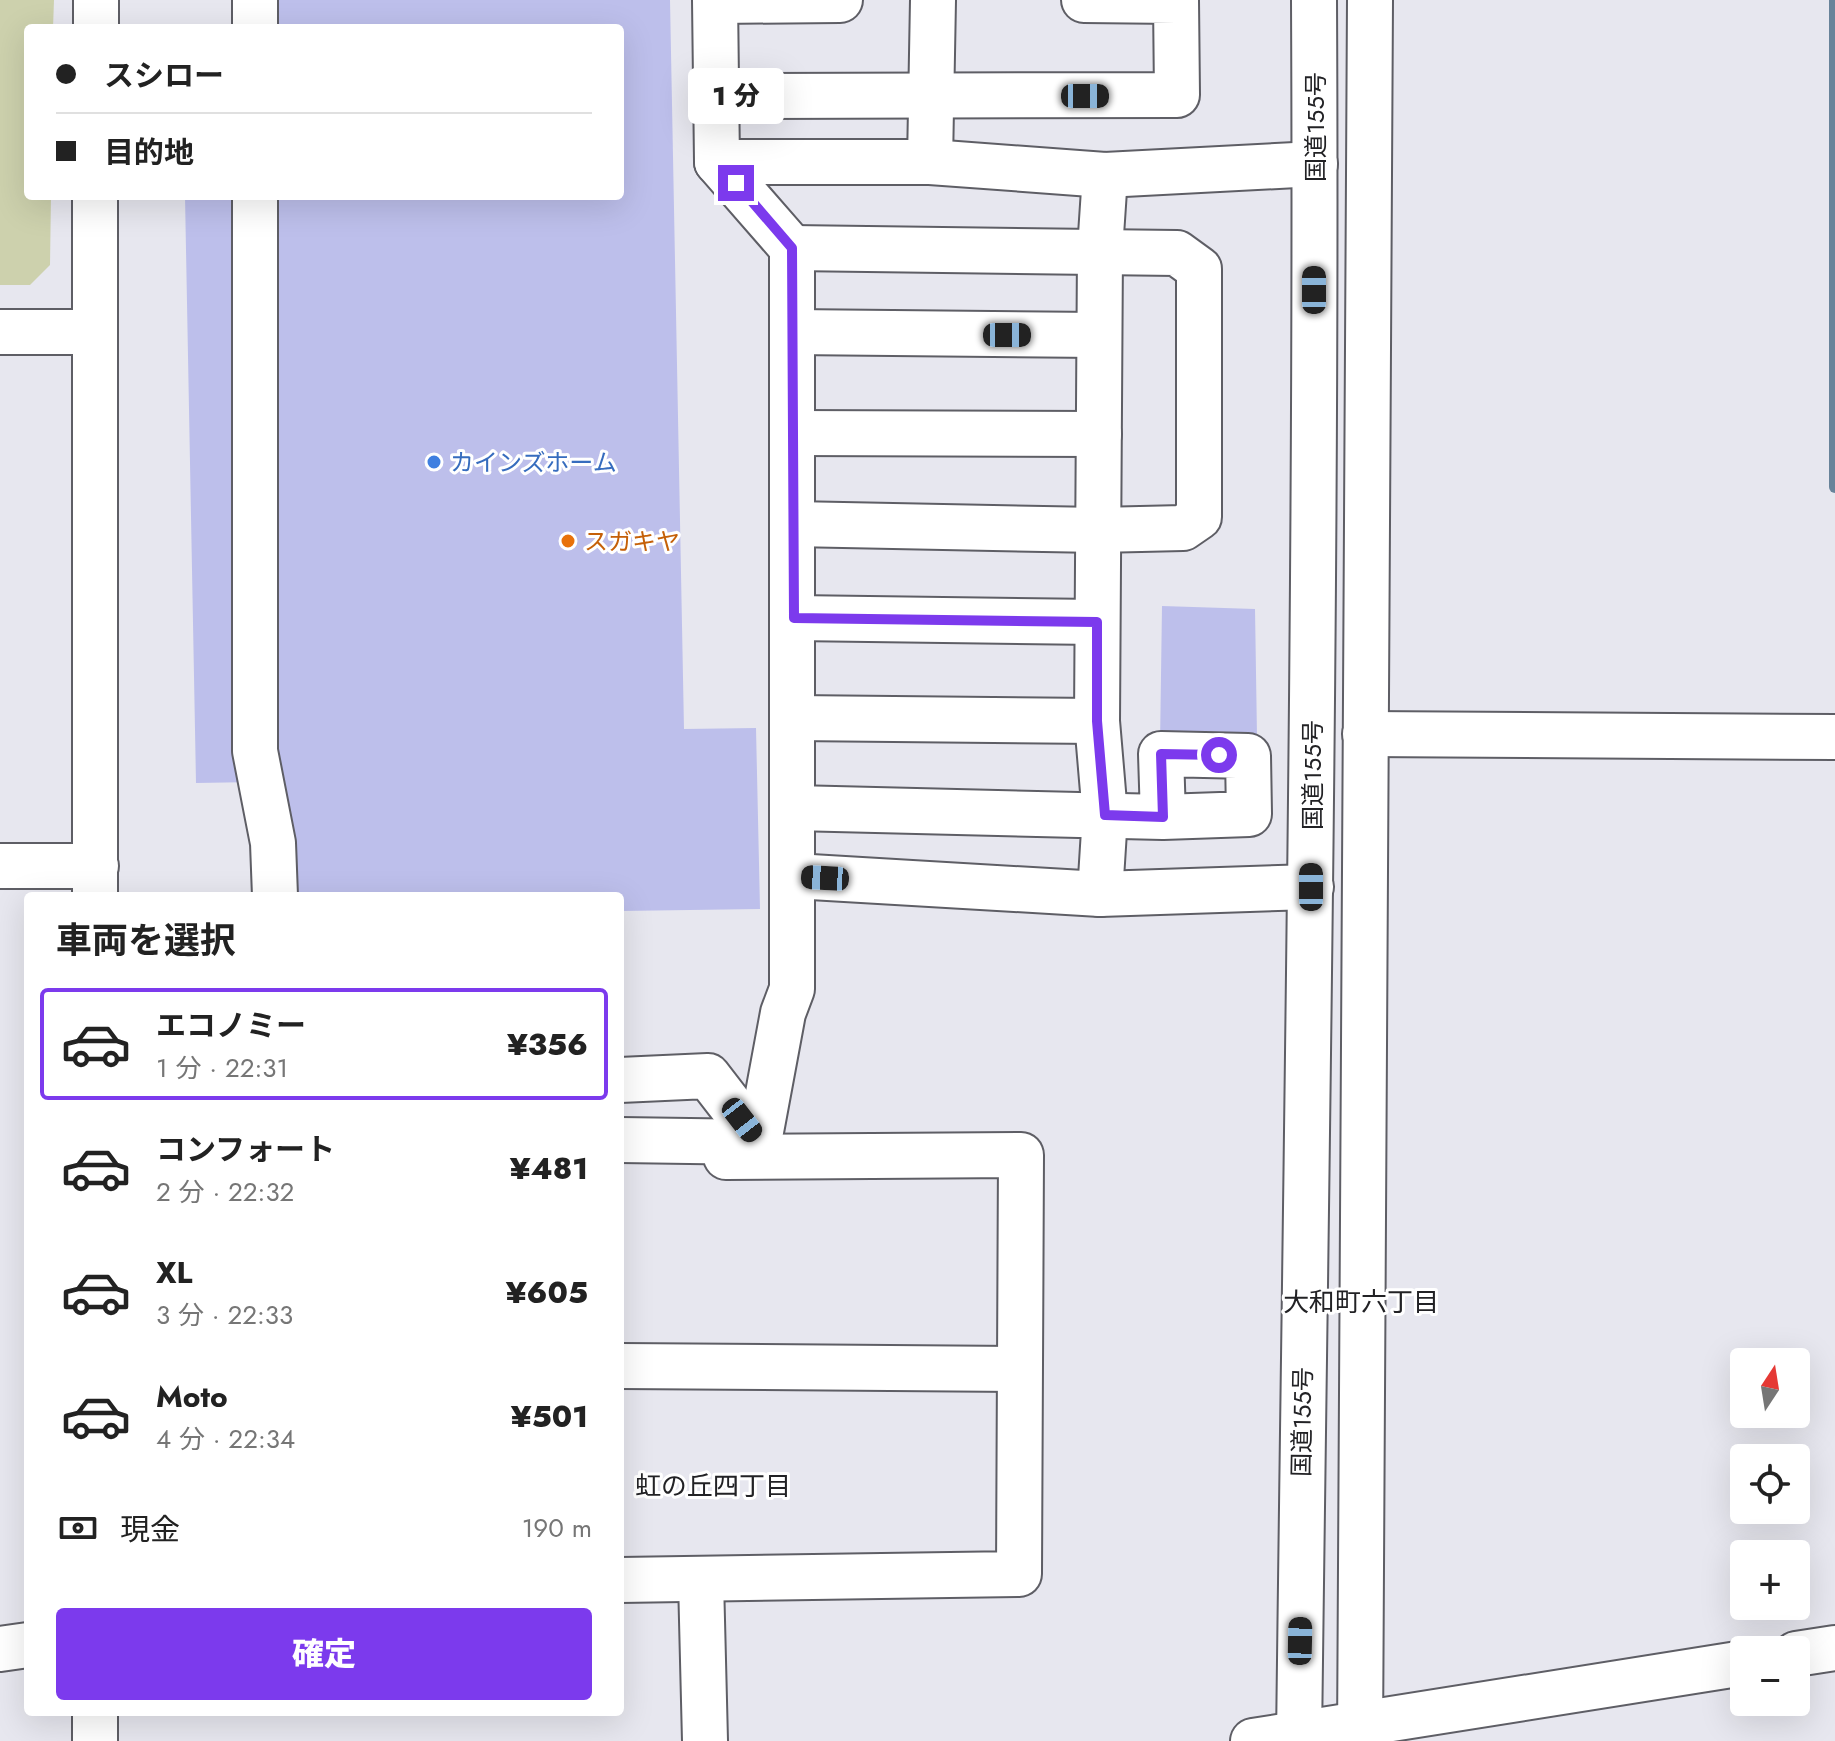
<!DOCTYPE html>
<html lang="ja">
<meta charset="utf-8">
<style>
:root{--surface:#fff;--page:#f2f2f2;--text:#222;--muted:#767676;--line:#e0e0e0;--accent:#7c3aed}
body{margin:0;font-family:Jost,"Noto Sans JP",sans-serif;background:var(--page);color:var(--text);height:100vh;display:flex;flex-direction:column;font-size:30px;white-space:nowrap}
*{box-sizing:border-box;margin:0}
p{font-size:26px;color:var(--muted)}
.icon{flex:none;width:44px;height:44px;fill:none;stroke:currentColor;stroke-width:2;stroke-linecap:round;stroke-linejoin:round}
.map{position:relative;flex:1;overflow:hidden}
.panel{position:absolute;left:24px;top:892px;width:600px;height:824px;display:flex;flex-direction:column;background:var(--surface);border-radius:8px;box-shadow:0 8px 32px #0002}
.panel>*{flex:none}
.banner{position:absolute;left:24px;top:24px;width:600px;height:176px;border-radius:8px;box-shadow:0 8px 32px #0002;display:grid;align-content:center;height:176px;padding:0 32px;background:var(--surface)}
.needle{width:52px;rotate:12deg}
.fabs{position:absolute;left:1730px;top:1348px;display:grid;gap:16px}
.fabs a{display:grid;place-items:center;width:80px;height:80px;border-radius:8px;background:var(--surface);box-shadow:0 8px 32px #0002;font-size:40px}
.end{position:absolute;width:36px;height:36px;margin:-18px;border:10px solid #7c3aed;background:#fff;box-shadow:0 0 0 4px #fff}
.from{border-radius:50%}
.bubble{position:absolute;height:56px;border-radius:8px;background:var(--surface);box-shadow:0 8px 32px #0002;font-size:26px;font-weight:800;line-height:56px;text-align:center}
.car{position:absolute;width:24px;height:48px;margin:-24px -12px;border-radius:10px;box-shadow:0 0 6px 2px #0007;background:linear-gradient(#222 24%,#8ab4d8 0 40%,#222 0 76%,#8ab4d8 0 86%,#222 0)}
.banner b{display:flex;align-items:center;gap:28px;height:76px;font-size:30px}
.banner b+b{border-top:2px solid var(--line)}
.banner i{width:20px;height:20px;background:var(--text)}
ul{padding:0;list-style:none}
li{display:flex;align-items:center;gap:24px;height:112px;margin:0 16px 12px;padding:0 16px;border:4px solid transparent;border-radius:8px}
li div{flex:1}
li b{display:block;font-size:30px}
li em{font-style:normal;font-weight:800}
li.current{border-color:var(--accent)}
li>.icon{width:72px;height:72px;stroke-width:1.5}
h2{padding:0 32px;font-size:36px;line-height:96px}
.pay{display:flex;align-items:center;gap:20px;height:88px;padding:0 32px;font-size:30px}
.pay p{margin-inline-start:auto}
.primary-button{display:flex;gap:16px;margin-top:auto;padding:16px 32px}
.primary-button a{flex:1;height:92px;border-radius:8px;background:var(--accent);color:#fff;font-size:32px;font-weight:800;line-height:92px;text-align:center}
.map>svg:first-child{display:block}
.green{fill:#cdd1ad}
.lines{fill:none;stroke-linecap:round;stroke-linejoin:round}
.stream{stroke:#68839a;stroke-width:12}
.building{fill:#bdbfeb}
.minor-casing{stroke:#5e5e65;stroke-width:48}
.highway-casing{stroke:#5e5e65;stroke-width:48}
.minor{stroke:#fff;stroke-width:44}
.highway{stroke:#fff;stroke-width:44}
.route{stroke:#7c3aed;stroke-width:10}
.shop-dot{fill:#3f7fe0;stroke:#fff;stroke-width:3}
.food-dot{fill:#e8710a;stroke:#fff;stroke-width:3}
.labels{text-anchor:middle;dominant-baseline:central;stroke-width:6;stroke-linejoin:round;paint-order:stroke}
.street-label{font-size:24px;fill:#222225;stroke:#fff}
.shop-label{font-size:24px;fill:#366cbe;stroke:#fff;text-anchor:start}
.food-label{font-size:24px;fill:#c56008;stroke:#fff;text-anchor:start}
.neighbourhood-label{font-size:26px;fill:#222225;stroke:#fff}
</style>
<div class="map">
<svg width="1835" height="1741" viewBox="0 0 1835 1741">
<rect width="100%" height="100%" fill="#e7e7ef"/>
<path class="green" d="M0,0H54L53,28H28V196H51L50,265L30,285H0Z"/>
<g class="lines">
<path class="stream" d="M1835,0V487"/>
</g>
<g class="building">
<path d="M235,0H670L684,729L756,728L760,909L620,911V896H264L262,782L196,783L185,196H620V28H235Z"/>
<path d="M1162,606L1255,609L1257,737L1218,733L1219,744L1160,745Z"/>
</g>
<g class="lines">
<defs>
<g id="minor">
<path d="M255,0V28"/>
<path d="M716,1L840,0"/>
<path d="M96,28V0"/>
<path d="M717,96L1177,95L1176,1L1084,0"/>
<path d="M717,162H930L1105,175L1315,164"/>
<path d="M930,162L933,0"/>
<path d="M255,196V751L273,843L275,896"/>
<path d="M792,248L1177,253L1199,269V517L1183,528L1098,530L793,524"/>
<path d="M0,332H95"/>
<path d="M792,332L1099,335"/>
<path d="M793,433L1099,434"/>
<path d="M794,618L1097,622"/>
<path d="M794,718L1097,721"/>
<path d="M1365,734L1835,737"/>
<path d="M794,808L1163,817L1249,814L1248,756L1161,754L1163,817"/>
<path d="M0,866H96"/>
<path d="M794,876L1100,894L1311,887"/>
<path d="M1100,894L1105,815L1097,721L1100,250L1105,175"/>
<path d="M95,896V196"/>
<path d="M620,1080L708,1076L759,1142"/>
<path d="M620,1140L759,1142L783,1013L792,989V248L717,162L715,0"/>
<path d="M620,1366L1018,1369"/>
<path d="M620,1580L1019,1574L1021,1155L726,1157"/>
<path d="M701,1580L705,1741"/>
<path d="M0,1649L28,1645"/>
<path d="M1796,1654L1835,1648"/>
<path d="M95,1741V1712"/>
<path d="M1253,1741L1744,1663"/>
</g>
<g id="highway">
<path d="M1299,1741C1306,1161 1317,580 1314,0"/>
<path d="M1360,1741L1370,0"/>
</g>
</defs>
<use href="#minor" class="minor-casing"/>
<use href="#highway" class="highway-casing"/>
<use href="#minor" class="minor"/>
<use href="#highway" class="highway"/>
</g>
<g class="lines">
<path class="route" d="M736,183L792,248L794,618L1097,622V721L1105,815L1163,817L1161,754L1219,755"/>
</g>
<circle class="shop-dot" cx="434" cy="462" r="8"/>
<circle class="food-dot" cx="568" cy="541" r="8"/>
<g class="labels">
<g class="street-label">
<text transform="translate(1315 127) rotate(-90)">国道155号</text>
<text transform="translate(1312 775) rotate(-90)">国道155号</text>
<text transform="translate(1302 1422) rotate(-89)">国道155号</text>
</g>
<g class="shop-label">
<text x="450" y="462">カインズホーム</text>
</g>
<g class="food-label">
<text x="584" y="541">スガキヤ</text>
</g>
<g class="neighbourhood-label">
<text x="1361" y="1302">大和町六丁目</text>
<text x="713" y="1486">虹の丘四丁目</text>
</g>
</g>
</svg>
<div class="fabs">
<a><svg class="needle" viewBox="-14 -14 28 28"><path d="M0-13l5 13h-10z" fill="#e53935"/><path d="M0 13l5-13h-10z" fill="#767676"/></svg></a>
<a><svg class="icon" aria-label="locate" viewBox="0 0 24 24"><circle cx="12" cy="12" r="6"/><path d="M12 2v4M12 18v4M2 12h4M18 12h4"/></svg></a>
<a>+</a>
<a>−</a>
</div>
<i class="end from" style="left:1219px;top:755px"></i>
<i class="end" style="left:736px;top:183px"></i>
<div class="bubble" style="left:688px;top:68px;width:96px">1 分</div>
<i class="car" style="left:1085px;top:96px;rotate:90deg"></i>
<i class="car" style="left:1314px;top:290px;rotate:0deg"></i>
<i class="car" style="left:1007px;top:335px;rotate:90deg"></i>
<i class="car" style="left:825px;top:878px;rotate:273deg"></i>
<i class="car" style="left:1311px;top:887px;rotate:0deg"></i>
<i class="car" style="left:742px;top:1120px;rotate:142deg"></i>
<i class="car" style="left:1300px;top:1641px;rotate:1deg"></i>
<div class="banner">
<b><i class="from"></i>スシロー</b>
<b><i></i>目的地</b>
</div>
<section class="panel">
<h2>車両を選択</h2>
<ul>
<li class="current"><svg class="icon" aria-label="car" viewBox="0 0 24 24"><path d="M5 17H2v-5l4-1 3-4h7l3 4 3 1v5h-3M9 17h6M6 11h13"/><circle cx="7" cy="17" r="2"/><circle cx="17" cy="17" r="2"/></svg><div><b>エコノミー</b><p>1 分 · 22:31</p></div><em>¥356</em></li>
<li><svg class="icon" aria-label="car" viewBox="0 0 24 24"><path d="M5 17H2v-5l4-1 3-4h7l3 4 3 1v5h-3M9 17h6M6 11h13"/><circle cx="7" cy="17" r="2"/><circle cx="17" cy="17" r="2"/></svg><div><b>コンフォート</b><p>2 分 · 22:32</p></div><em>¥481</em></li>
<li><svg class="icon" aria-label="car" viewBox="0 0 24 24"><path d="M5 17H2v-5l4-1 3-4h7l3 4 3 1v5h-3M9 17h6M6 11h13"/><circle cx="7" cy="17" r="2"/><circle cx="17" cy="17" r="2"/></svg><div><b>XL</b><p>3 分 · 22:33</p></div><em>¥605</em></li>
<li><svg class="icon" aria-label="car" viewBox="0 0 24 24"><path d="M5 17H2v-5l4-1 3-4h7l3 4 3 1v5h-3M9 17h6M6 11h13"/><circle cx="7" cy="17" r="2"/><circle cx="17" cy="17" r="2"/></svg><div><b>Moto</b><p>4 分 · 22:34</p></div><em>¥501</em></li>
</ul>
<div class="pay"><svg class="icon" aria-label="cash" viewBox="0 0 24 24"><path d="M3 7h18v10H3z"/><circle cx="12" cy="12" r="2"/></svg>現金<p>190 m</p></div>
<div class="primary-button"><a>確定</a></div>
</section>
</div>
